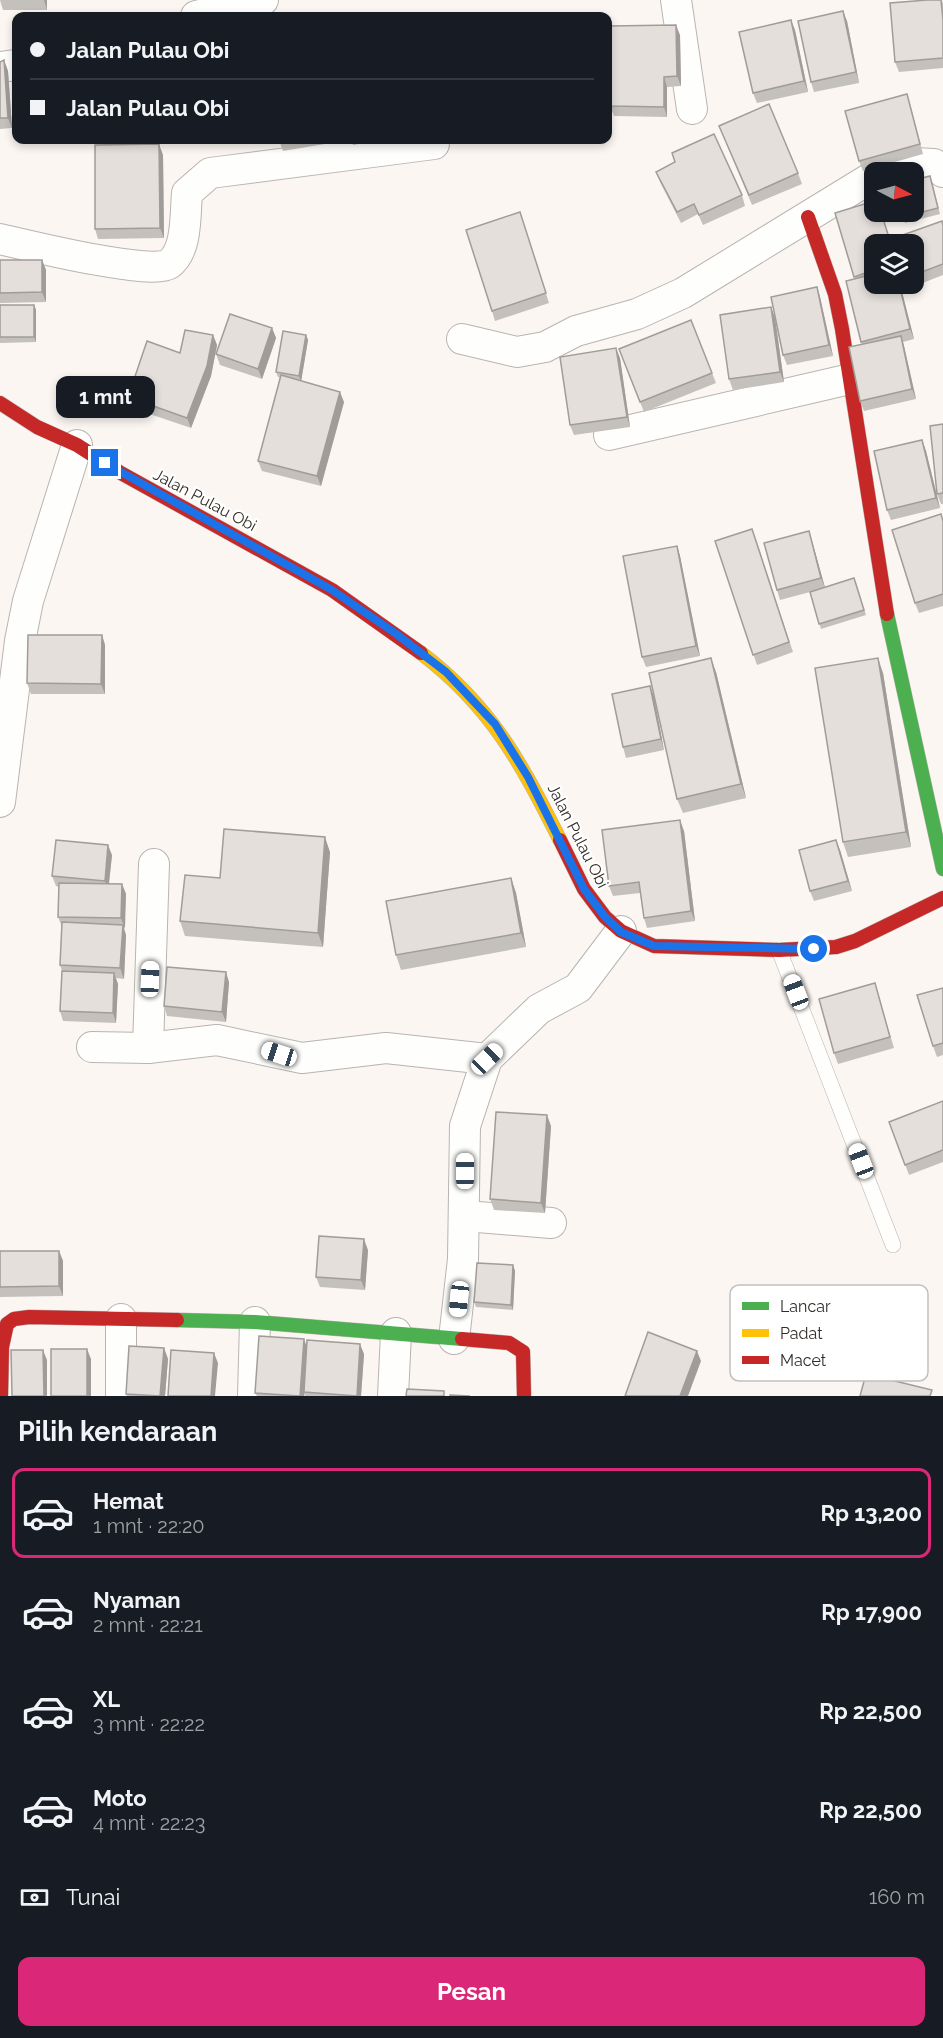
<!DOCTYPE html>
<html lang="id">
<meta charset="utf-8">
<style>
:root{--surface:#171b24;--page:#20242c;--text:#f1f3f6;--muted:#9ea1a6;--line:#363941;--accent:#db2777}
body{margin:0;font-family:Raleway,sans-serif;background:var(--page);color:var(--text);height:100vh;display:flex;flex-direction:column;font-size:22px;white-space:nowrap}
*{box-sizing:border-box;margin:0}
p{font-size:20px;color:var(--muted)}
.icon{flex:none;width:33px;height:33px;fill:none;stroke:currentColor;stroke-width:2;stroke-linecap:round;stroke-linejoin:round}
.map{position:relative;height:1396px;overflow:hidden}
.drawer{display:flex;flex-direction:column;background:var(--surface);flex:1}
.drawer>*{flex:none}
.guide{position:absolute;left:12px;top:12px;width:600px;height:132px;border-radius:12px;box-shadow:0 3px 9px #0003;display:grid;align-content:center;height:132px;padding:0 18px;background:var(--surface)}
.needle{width:39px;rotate:96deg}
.fabs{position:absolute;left:864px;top:162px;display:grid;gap:12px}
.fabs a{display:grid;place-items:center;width:60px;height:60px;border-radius:12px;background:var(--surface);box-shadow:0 3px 9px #0003;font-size:30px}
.end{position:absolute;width:27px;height:27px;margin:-14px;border:8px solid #1a73e8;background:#fff;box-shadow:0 0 0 3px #fff}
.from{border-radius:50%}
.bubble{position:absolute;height:42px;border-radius:12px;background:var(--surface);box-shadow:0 3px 9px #0003;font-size:20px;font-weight:700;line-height:42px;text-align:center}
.car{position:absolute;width:18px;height:36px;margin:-18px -9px;border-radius:8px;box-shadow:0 0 4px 2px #0007;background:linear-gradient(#fff 24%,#345 0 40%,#fff 0 76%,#345 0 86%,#fff 0)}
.guide b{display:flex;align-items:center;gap:21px;height:57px;font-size:22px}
.guide b+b{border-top:2px solid var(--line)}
.guide i{width:15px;height:15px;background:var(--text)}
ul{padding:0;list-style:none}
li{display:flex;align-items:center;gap:18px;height:90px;margin:0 12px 9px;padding:0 6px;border:3px solid transparent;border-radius:12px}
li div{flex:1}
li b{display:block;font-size:22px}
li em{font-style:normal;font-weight:700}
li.active{border-color:var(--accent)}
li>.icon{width:54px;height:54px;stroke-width:1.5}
h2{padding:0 18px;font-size:27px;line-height:72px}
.pay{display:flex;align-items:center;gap:15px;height:66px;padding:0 18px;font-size:22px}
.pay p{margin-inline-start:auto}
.primary-button{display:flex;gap:12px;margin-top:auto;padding:12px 18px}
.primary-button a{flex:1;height:69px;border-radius:12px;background:var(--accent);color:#fff;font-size:24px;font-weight:700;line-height:69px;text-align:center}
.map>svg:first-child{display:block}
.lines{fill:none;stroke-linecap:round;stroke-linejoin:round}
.lane-casing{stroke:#b9b4b0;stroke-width:16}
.street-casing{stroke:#b9b4b0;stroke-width:32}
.fast-casing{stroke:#b9b4b0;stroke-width:15}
.slow-casing{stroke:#b9b4b0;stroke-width:15}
.jam-casing{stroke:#b9b4b0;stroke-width:15}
.lane{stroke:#fefefd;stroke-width:15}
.street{stroke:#fefefd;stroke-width:30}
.fast{stroke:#4caf50;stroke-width:14}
.slow{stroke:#ffc107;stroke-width:14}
.jam{stroke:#c62828;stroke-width:14}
.wall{fill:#c4c0bc}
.shaded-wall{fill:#a09c99}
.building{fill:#e4dfdb;stroke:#a09c99;stroke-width:1.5}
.route{stroke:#1a73e8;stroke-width:8}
.labels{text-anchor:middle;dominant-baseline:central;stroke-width:4.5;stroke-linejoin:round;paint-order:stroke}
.street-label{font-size:16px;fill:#322c27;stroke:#fff}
.key{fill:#fff;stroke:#c2c0be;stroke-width:1.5}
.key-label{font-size:16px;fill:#322c27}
</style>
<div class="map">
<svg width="943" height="1396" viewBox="0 0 943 1396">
<rect width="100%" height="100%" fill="#fbf6f2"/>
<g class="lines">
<defs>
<path id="lane" d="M779,950L893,1245"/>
<g id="street">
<path d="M676,0L692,109"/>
<path d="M196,16L263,0"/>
<path d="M0,67L16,65"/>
<path d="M884,172L914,163L934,164L943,172"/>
<path d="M0,239C26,245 152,276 169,264C188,250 185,213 187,193L210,173L434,144"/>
<path d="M462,339L517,352L545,347L576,331L637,314L683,293L874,176"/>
<path d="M609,435L850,379"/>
<path d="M0,802L20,641L28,601L77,445"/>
<path d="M92,1047L148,1048L217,1040L302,1058L386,1048L487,1059"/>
<path d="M148,1048L154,864"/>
<path d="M465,1216L551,1223"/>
<path d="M454,1339L463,1259L465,1126L487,1059L539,1009L578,988L621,931"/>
<path d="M121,1396V1319"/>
<path d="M253,1396L255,1322"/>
<path d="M393,1396L396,1333"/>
</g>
<g id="fast">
<path d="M887,614L943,869"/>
<path d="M177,1320L255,1322L462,1339"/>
</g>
<path id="slow" d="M421,653C492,707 521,763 560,840"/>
<g id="jam">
<path d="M808,217L835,294L842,329L887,614"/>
<path d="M0,403L37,427L77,445L119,472L332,590L421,653"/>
<path d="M560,840L584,889L605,917L621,931L654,946L779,950L836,947L855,941L943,898"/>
<path d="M462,1339L509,1343L523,1352L524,1396"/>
<path d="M1,1396L2,1347L7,1324L14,1319L29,1317L177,1320"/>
</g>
</defs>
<use href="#lane" class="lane-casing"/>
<use href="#street" class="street-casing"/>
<use href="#fast" class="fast-casing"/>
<use href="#slow" class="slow-casing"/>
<use href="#jam" class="jam-casing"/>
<use href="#lane" class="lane"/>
<use href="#street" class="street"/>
<use href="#fast" class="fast"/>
<use href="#slow" class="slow"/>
<use href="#jam" class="jam"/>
</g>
<g class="wall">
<path d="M0,0H47V10H3Z"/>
<path d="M942,0L943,4V68L899,72L895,62Z"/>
<path d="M847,21L859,83L814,92L811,82Z"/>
<path d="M795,30L808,92L757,103L753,93Z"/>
<path d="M680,35L681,86L667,87V117L614,116L610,106Z"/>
<path d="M4,60L8,71L12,128L0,129V62Z"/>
<path d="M907,94L910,104L923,154L863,171L859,161Z"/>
<path d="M719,126L798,173L802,184L752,205Z"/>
<path d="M105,140H153V144L163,155L164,238L98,239L95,229L107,145Z"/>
<path d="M279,140H330L331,143L283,151Z"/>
<path d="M351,140H382L353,145Z"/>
<path d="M516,140H537L517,142Z"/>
<path d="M656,172L742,195L745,206L703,225L698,214L681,223L660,182Z"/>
<path d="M932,182L940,214L905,223L903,217Z"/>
<path d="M520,212L549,303L495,321L492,311Z"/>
<path d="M835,213L874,244V284H900L914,339L903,342L916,399L864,411L860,401L862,345L846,281L855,279Z"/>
<path d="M943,225V275L915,286L914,283V244Z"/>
<path d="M0,260H42L46,270V302L0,303Z"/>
<path d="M817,287L820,297L833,356L787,365L783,355Z"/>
<path d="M0,305H34L36,310V342L0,343Z"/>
<path d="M771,307L775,318L784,382L733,390L729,379Z"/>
<path d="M272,328L276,338L262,379L220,365L216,354Z"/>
<path d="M213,335L217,345L211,376L191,428L132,408L128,397L180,353Z"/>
<path d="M306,335L308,340L301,381L344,402L321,486L262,471L258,461L281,378L278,377L276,372Z"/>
<path d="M620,358L630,427L574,435L570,425Z"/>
<path d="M623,359L712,373L716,383L644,412Z"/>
<path d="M943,424V504H941L937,494Z"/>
<path d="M922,440L926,451L940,508L891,520L887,510Z"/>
<path d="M943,520V606L919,613L915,603Z"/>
<path d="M756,539L793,652L757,665L715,541Z"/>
<path d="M812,541L825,587L856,583L866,615L821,629L810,592L780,600L777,590Z"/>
<path d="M677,546L680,556L700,656L646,667L642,657Z"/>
<path d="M102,635L105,645V694H31L27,683Z"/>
<path d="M716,672L746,798L683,813L677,799Z"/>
<path d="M883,673L911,847L848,857L843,842Z"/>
<path d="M650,686L654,697L664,750L626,758L623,747Z"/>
<path d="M684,831L695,921L647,928L644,918L640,893L613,896L609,886Z"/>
<path d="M840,850L852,891L814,901L810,891Z"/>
<path d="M330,852L323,947L185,936L180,921L220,878Z"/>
<path d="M112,855L109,884H122L126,894L124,929L126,935L124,979L116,978L118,984L116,1023L63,1021L60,1011L62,971L60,965L62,927L58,917L59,887L56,886L52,876Z"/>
<path d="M511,878L516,893L526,947L401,970L396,955Z"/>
<path d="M229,982L226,1022L167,1016L164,1006Z"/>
<path d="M943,988V1055L937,1057L933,1046Z"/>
<path d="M878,994L894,1048L838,1064L834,1053Z"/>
<path d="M943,1101V1162L909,1175L889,1122Z"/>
<path d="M551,1126L545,1213L494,1210L490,1199Z"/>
<path d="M368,1250L365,1290L320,1287L316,1277Z"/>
<path d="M0,1251H59L63,1261V1296L0,1297Z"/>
<path d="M513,1265L515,1271L513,1310L476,1307L474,1302Z"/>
<path d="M164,1348L168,1359L165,1396H127L126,1394Z"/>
<path d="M307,1348L364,1354L361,1396H305L304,1394V1396H257L255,1393Z"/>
</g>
<g class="shaded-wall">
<path d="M44,0H47V10Z"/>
<path d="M843,11L847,21L859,83L856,72Z"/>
<path d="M791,20L795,30L808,92L804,81Z"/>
<path d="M676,25L680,35L681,86L677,76Z"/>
<path d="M4,60L8,71L12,128L8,118Z"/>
<path d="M664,77L667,87V117L664,107Z"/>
<path d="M159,144L163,155L164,238L160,228Z"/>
<path d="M42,260L46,270V302L42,292Z"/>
<path d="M899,284H900L914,339L910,329Z"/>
<path d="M817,287L820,297L833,356L829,345Z"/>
<path d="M34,305L36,310V342L34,337Z"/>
<path d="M771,307L775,318L784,382L780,372Z"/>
<path d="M272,328L276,338L262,379L258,369Z"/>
<path d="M213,335L217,345L211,376L191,428L187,418Z"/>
<path d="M306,335L308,340L301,382L299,376Z"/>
<path d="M901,336L904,346L916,399L912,389Z"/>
<path d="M616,348L620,358L630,427L627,417Z"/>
<path d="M340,392L344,402L321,486L317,476Z"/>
<path d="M922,440L926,451L940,508L936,498Z"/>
<path d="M809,531L812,541L825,588L821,578Z"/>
<path d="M677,546L680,556L700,656L696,646Z"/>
<path d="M102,635L105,645V694L101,684Z"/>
<path d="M711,658L716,672L746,798L741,784Z"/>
<path d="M878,658L883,673L911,847L906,832Z"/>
<path d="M650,686L654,697L664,750L661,739Z"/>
<path d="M680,820L684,831L695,921L691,911Z"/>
<path d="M325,837L330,852L323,947L318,933Z"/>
<path d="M836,840L840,850L852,891L848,881Z"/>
<path d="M108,845L112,855L108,891L105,881Z"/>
<path d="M511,878L516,893L526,947L521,933Z"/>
<path d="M122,884L126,894L125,929L121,918Z"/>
<path d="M123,925L126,935L124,979L120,968Z"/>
<path d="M226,972L229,982L226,1022L222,1012Z"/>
<path d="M114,973L118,984L116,1023L113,1013Z"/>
<path d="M547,1115L551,1126L545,1213L541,1203Z"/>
<path d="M364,1239L368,1250L365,1290L361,1280Z"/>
<path d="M59,1251L63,1261V1296L59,1286Z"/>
<path d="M513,1265L515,1271L513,1310L511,1305Z"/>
<path d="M304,1339L308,1350L304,1396H300Z"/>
<path d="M360,1344L364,1354L361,1396H357Z"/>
<path d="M164,1348L168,1359L165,1396H160Z"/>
<path d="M87,1349L91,1359V1396H87Z"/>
<path d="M43,1350L47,1360V1396H44Z"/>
<path d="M697,1351L701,1361L688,1396H680Z"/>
<path d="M214,1353L218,1363L215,1396H211Z"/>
</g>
<g class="building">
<path d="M927,0H941L943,20V58L895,62L890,3Z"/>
<path d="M843,11L856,72L811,82L798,21Z"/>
<path d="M791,20L804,81L753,93L739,32Z"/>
<path d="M676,25L677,76L664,77V107L610,106L609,26Z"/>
<path d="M4,60L8,118H0V62Z"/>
<path d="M907,94L920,144L859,161L845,111Z"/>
<path d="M769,104L798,173L749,195L719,126Z"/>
<path d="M714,134L742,195L699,215L694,204L677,212L656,172L675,162L672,153Z"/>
<path d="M159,144L160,228L95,229V145Z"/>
<path d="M930,176L938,208L903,217L902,212H914V180Z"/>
<path d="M874,201V212H881L891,244H874V270L854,277L835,213Z"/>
<path d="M520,212L546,293L492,311L466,230Z"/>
<path d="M942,221L943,225V264L914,275V244H899L897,237Z"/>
<path d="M0,260H42V292L0,293Z"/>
<path d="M874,274V284H899L910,329L861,342L846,281Z"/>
<path d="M817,287L829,345L783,355L771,297Z"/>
<rect x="0" y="305" width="34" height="32"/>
<path d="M771,307L780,372L729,379L720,315Z"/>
<path d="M230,314L272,328L258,369L216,354Z"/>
<path d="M691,320L712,373L640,402L619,349Z"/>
<path d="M185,330L213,335L207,366L187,418L128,397L147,341L180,353Z"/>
<path d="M283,331L306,335L299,376L276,372Z"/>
<path d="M901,336L912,389L860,401L849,347Z"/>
<path d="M616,348L627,417L570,425L560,357Z"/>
<path d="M281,375L340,392L317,476L258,461Z"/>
<path d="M943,424V493L937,494L930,426Z"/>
<path d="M922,440L936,498L887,510L874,451Z"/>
<path d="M941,514L943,521V594L915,603L892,530Z"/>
<path d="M752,529L789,642L753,655L715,541Z"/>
<path d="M809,531L821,578L777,590L764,543Z"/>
<path d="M677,546L696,646L642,657L623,556Z"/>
<path d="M854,578L864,610L819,624L810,592Z"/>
<path d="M28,635H102L101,684L27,683Z"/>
<path d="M711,658L741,784L677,799L649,673Z"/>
<path d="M878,658L906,832L843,842L815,668Z"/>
<path d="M650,686L661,739L623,747L612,694Z"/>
<path d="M680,820L691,911L644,918L639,882L609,886L602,830Z"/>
<path d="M224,829L325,837L318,933L180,921L185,875L220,878Z"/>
<path d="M56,840L108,845L105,881L52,876Z"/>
<path d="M836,840L848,881L810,891L799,850Z"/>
<path d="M511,878L521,933L396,955L386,901Z"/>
<path d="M59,883L122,884L121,918L58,917Z"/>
<path d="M62,922L123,925L120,968L60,965Z"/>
<path d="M167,967L226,972L222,1012L164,1006Z"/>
<path d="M62,971L114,973L113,1013L60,1011Z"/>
<path d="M875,983L890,1037L834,1053L819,999Z"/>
<path d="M943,988V1043L933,1046L917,995Z"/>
<path d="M943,1101V1150L905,1165L889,1122Z"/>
<path d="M496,1112L547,1115L541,1203L490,1199Z"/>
<path d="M319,1236L364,1239L361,1280L316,1277Z"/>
<path d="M0,1251H59V1286L0,1287Z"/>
<path d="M477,1263L513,1265L511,1305L474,1302Z"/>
<path d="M648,1332L697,1351L680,1396H625Z"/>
<path d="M259,1336L304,1339L300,1396L255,1393Z"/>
<path d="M307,1340L360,1344L357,1396L304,1392Z"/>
<path d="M129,1346L164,1348L160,1396L126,1394Z"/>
<rect x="51" y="1349" width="36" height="47"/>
<path d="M11,1350H43L44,1396H12Z"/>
<path d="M171,1350L214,1353L211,1396H168Z"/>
<path d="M866,1374L932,1390L930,1396H860Z"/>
<path d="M407,1389L444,1391V1396H406Z"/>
<path d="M450,1395L470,1396H450Z"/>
</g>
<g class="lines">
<path class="route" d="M105,463L332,590L395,633L446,672L495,724L528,777L584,889L605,917L621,932L654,946L814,949"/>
</g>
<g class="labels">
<g class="street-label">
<text transform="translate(205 500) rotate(28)">Jalan Pulau Obi</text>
<text transform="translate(578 836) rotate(63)">Jalan Pulau Obi</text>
</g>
</g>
<rect x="730" y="1285" width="198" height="96" rx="9" class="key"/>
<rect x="742" y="1302" width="27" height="8" fill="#4caf50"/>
<rect x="742" y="1329" width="27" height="8" fill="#ffc107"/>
<rect x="742" y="1356" width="27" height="8" fill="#c62828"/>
<g class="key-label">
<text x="780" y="1312">Lancar</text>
<text x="780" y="1339">Padat</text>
<text x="780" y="1366">Macet</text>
</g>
</svg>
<div class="fabs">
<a><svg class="needle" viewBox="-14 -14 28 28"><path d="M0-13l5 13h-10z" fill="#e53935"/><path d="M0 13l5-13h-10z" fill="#9ea1a6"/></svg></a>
<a><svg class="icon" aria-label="layers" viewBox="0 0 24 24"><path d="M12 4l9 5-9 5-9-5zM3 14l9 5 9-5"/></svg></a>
</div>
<i class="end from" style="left:814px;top:949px"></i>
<i class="end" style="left:105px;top:463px"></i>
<div class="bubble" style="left:56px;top:376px;width:99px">1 mnt</div>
<i class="car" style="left:150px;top:979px;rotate:2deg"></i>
<i class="car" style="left:796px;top:992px;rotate:339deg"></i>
<i class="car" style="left:279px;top:1054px;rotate:288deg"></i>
<i class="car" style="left:487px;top:1059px;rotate:46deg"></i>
<i class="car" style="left:861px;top:1161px;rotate:339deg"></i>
<i class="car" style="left:465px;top:1171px;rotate:0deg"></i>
<i class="car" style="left:459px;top:1299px;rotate:186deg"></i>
<div class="guide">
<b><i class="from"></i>Jalan Pulau Obi</b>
<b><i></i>Jalan Pulau Obi</b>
</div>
</div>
<section class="drawer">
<h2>Pilih kendaraan</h2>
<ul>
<li class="active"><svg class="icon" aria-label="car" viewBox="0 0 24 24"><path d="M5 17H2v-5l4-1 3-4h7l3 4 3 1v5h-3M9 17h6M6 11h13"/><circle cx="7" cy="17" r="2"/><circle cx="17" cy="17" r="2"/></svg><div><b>Hemat</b><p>1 mnt · 22:20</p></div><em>Rp 13,200</em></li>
<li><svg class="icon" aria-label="car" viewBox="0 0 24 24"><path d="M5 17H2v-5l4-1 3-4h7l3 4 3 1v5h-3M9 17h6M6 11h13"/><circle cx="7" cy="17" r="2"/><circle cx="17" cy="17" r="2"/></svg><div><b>Nyaman</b><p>2 mnt · 22:21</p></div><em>Rp 17,900</em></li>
<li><svg class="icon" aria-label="car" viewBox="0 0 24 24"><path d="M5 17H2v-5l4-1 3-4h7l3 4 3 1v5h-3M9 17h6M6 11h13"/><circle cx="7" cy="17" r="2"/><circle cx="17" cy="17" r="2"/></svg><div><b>XL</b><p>3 mnt · 22:22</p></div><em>Rp 22,500</em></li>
<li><svg class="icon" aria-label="car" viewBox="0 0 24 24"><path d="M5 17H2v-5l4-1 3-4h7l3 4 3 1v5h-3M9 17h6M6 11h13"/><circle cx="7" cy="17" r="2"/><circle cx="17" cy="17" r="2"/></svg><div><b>Moto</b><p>4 mnt · 22:23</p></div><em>Rp 22,500</em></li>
</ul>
<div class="pay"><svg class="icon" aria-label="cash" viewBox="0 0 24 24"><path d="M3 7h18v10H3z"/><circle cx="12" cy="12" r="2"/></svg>Tunai<p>160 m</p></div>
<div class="primary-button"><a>Pesan</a></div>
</section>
